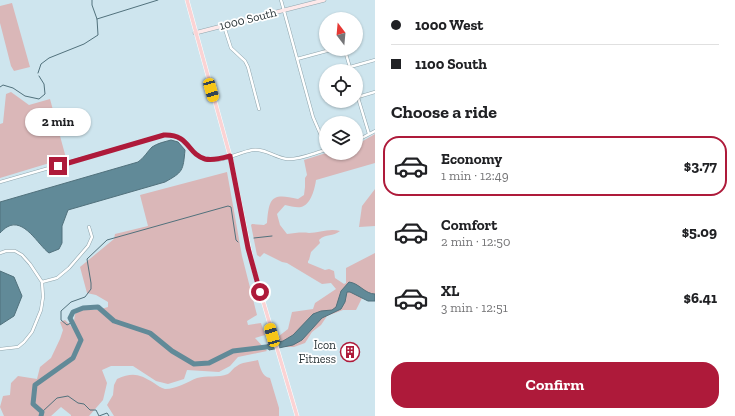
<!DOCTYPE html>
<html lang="en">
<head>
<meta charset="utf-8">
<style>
  :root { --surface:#fff; --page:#f2f2f2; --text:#202124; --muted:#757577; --line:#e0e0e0; --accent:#ae1a3a }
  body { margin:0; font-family:"Zilla Slab",serif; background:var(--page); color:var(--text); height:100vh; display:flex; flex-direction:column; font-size:15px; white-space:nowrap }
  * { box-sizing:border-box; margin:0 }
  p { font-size:13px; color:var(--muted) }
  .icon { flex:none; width:22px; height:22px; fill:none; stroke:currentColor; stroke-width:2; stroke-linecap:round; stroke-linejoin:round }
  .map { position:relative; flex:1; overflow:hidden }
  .side { display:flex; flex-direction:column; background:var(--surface); width:360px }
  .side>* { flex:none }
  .banner { display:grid; align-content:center; height:88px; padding:0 16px; background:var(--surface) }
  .needle { width:26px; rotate:344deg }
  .controls { position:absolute; left:319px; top:12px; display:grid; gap:8px }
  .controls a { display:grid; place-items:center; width:44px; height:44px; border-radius:50%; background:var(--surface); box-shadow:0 1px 3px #0004; font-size:20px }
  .end { position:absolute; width:18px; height:18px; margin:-9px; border:5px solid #ae1a3a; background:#fff; box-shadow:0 0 0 2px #fff }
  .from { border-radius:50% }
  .bubble { position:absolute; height:28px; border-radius:14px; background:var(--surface); box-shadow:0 1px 3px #0004; font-size:13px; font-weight:800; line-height:28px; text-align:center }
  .car { position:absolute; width:12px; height:24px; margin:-12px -6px; border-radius:5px; box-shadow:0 0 3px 1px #0007; background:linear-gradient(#f5c518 24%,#345 0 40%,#f5c518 0 76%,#345 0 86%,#f5c518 0) }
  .banner b { display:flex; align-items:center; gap:14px; height:38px; font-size:15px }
  .banner b+b { border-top:1px solid var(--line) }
  .banner i { width:10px; height:10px; background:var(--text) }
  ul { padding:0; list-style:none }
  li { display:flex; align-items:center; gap:12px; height:60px; margin:0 8px 6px; padding:0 8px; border:2px solid transparent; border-radius:16px }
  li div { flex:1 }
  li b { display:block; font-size:15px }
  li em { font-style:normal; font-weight:800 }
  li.selected { border-color:var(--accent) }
  li>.icon { width:36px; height:36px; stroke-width:1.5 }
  h2 { padding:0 16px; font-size:18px; line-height:48px }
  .cta { display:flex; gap:8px; margin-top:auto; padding:8px 16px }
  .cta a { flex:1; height:46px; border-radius:16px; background:var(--accent); color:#fff; font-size:16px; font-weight:800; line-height:46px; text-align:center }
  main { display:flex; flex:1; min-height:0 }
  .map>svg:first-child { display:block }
  .green { fill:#dab7b8 }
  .water { fill:#618a98; stroke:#51717c }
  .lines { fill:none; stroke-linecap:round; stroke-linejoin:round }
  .stream { stroke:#51717c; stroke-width:1 }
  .river { stroke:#618a98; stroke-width:5 }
  .street-casing { stroke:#90a6ae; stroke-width:3.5 }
  .secondary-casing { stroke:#90a6ae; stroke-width:4.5 }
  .primary-casing { stroke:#fff; stroke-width:4.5 }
  .street { stroke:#fff; stroke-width:2.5 }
  .secondary { stroke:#fde9ea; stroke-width:3.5 }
  .primary { stroke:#fbd3d4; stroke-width:3.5 }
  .route { stroke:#ae1a3a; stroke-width:5 }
  .labels { text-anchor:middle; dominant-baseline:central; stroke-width:3.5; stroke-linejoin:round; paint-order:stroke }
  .street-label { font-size:12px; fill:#2c3639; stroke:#fff }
  .poi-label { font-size:12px; fill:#2c3639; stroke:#fff; text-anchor:end }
</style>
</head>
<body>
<main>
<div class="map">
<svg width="375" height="416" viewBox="0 0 375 416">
  <rect width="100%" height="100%" fill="#cee5ee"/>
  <!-- green -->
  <path class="green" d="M12,3L30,67L14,71L11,66L0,23V6Z
    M11,92L29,105L50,99L66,158L0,178V124L3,123L6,94Z
    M375,134V163L316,180C315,188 311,205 301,207C297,208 290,206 285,205L277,214L280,225L287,234C295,233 302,232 309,233C319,233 329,228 340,231C333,237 326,233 319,240L320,243L311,252L309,260L308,261V263L325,270L329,269L334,271L335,278L344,284L346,283V268L375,253V300L362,298L356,310H343L327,316L321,325L312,332L305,343L294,347H283L279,336L288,329L292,312L313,309L315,303L336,289L331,283L322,284L287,263L282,262L264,253L260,257L257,255L251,225L252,224L264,225L267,223C269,197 272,193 298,199L304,195L305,187V178L307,175L304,160L326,153H356V145Z
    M227,172L242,256L257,315L247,321L248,325L261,323L265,335L255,338L267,351L238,357L230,366L219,372L187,370L184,379L168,384L156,381L133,366H111L102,370L107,383L103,400L89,416H71V415L61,407L51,416H4L0,407L3,396L10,395L11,383L18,376L37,379L40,367L51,358L60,339L63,330L60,322L65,320L73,328L75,314L80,310H98L108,307V302L96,295L87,293L80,267L114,239L115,234L148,226L140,195Z
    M375,189V226L359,227L362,206Z
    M258,360C260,367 262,377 270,378L279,408V416H114L107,405L113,395L114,385L117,379C133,372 139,374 154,383C158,386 161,388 165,389C177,389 187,382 197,378C207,375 218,378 228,374C231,372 233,368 237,366C242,362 251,362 258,360Z"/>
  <!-- water -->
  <path class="water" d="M171,140L178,142L185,150C183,171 183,172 165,182L68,210L62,226V243L59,249L49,253C38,245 24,217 7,227C5,228 2,231 0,233V202L138,162C144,158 147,152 152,147C158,143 164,142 171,140Z
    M0,271L14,277L22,296L14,316L0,325Z
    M349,282C359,283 365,294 375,294V301H368L350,292H347L345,302L341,309L322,318L302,340L293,345L269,350L267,345L283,341L293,335L313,314L321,311L332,310L336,307L341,291Z"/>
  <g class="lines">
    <!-- stream -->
    <path class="stream" d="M97,19L158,0
      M38,73L41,64L49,58L84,44L98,35L97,19L92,5V0
      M0,87L3,85L13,88L25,96L39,99L45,94L44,84L39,76
      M254,238L272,236
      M73,322L67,325L61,320V311L71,302L85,297L91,289V283L87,259L107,240L228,206L231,207L236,240L238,242
      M42,412L57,398L68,396L78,403L84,404L90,410H96L99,416L107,413L109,416"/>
    <!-- river -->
    <path class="river" d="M41,416L42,412L33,404L35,385L73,358L81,340L70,318L73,312L83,308L98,307L114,321L150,333L172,351L194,364L209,363L233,351L274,346"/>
    <!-- street casing -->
    <g class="street-casing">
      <path id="street" d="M281,0L313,117L326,147
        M224,26L231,48L245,61L248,67L259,109
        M342,49L346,54L351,71
        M297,59L334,49
        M350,67L375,60
        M356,91L369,134
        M358,97L375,92
        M356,141L375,131
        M0,182L164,135C188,134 186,152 204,159C219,164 237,153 252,150C265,148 275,158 287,159C300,160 314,153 326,150
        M0,253L6,251H15L22,255L30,264L42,282L43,297L41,310L32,332L24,342L18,347L0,349
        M42,282L57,278L69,268L88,246L92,237L89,227"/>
    </g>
    <!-- secondary casing -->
    <g class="secondary-casing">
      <path id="secondary" d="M195,33L324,0"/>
    </g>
    <!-- primary casing -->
    <g class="primary-casing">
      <path id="primary" d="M187,0L230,156L253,267L297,416"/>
    </g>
    <!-- street -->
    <use href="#street" class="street"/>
    <!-- secondary -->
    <use href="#secondary" class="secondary"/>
    <!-- primary -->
    <use href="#primary" class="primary"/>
  </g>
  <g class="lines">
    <!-- route -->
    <path class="route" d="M58,166L164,135C190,134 187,154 205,159C213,161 223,158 230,156L248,248L260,292"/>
  </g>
  <!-- icons -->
  <defs>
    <g id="building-ring" transform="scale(1)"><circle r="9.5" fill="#fff" stroke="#ae1a3a" stroke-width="1.5"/><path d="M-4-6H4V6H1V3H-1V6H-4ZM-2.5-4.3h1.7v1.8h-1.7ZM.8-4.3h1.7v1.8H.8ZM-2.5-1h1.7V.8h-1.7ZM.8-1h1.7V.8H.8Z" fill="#ae1a3a"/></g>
  </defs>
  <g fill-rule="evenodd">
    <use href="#building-ring" x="350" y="352"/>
  </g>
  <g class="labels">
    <!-- street labels -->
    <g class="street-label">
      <text transform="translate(248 19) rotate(-14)">1000 South</text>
    </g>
    <!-- poi labels -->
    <g class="poi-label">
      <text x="336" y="345">Icon<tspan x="336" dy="14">Fitness</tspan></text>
    </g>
  </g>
</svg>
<div class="controls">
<a><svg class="needle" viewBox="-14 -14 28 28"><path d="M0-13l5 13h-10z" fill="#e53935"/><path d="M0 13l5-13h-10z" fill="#757577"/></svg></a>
<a><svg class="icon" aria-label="locate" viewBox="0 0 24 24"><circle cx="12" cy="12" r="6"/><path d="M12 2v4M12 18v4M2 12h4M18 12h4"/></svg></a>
<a><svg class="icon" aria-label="layers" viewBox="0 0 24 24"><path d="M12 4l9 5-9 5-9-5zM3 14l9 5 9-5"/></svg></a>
</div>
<i class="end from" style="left:260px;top:292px"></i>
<i class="end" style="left:58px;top:166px"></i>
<div class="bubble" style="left:25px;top:108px;width:66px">2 min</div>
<i class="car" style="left:211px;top:90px;rotate:164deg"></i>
<i class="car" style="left:272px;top:335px;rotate:344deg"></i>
</div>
<section class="side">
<div class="banner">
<b><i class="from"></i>1000 West</b>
<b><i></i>1100 South</b>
</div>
<h2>Choose a ride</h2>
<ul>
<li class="selected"><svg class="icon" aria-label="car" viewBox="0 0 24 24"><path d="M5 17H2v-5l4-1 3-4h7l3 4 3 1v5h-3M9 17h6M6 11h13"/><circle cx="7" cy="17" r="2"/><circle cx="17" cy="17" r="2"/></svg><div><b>Economy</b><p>1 min · 12:49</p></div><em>$3.77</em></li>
<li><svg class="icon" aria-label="car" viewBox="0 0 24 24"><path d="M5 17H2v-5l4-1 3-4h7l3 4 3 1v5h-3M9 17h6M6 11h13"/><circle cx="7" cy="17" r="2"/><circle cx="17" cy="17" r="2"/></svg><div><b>Comfort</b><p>2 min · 12:50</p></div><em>$5.09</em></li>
<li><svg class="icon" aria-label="car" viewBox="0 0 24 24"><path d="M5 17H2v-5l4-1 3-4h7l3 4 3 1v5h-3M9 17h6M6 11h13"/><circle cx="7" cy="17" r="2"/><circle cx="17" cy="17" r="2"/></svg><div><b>XL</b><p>3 min · 12:51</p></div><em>$6.41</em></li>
</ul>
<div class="cta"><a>Confirm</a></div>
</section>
</main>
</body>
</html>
